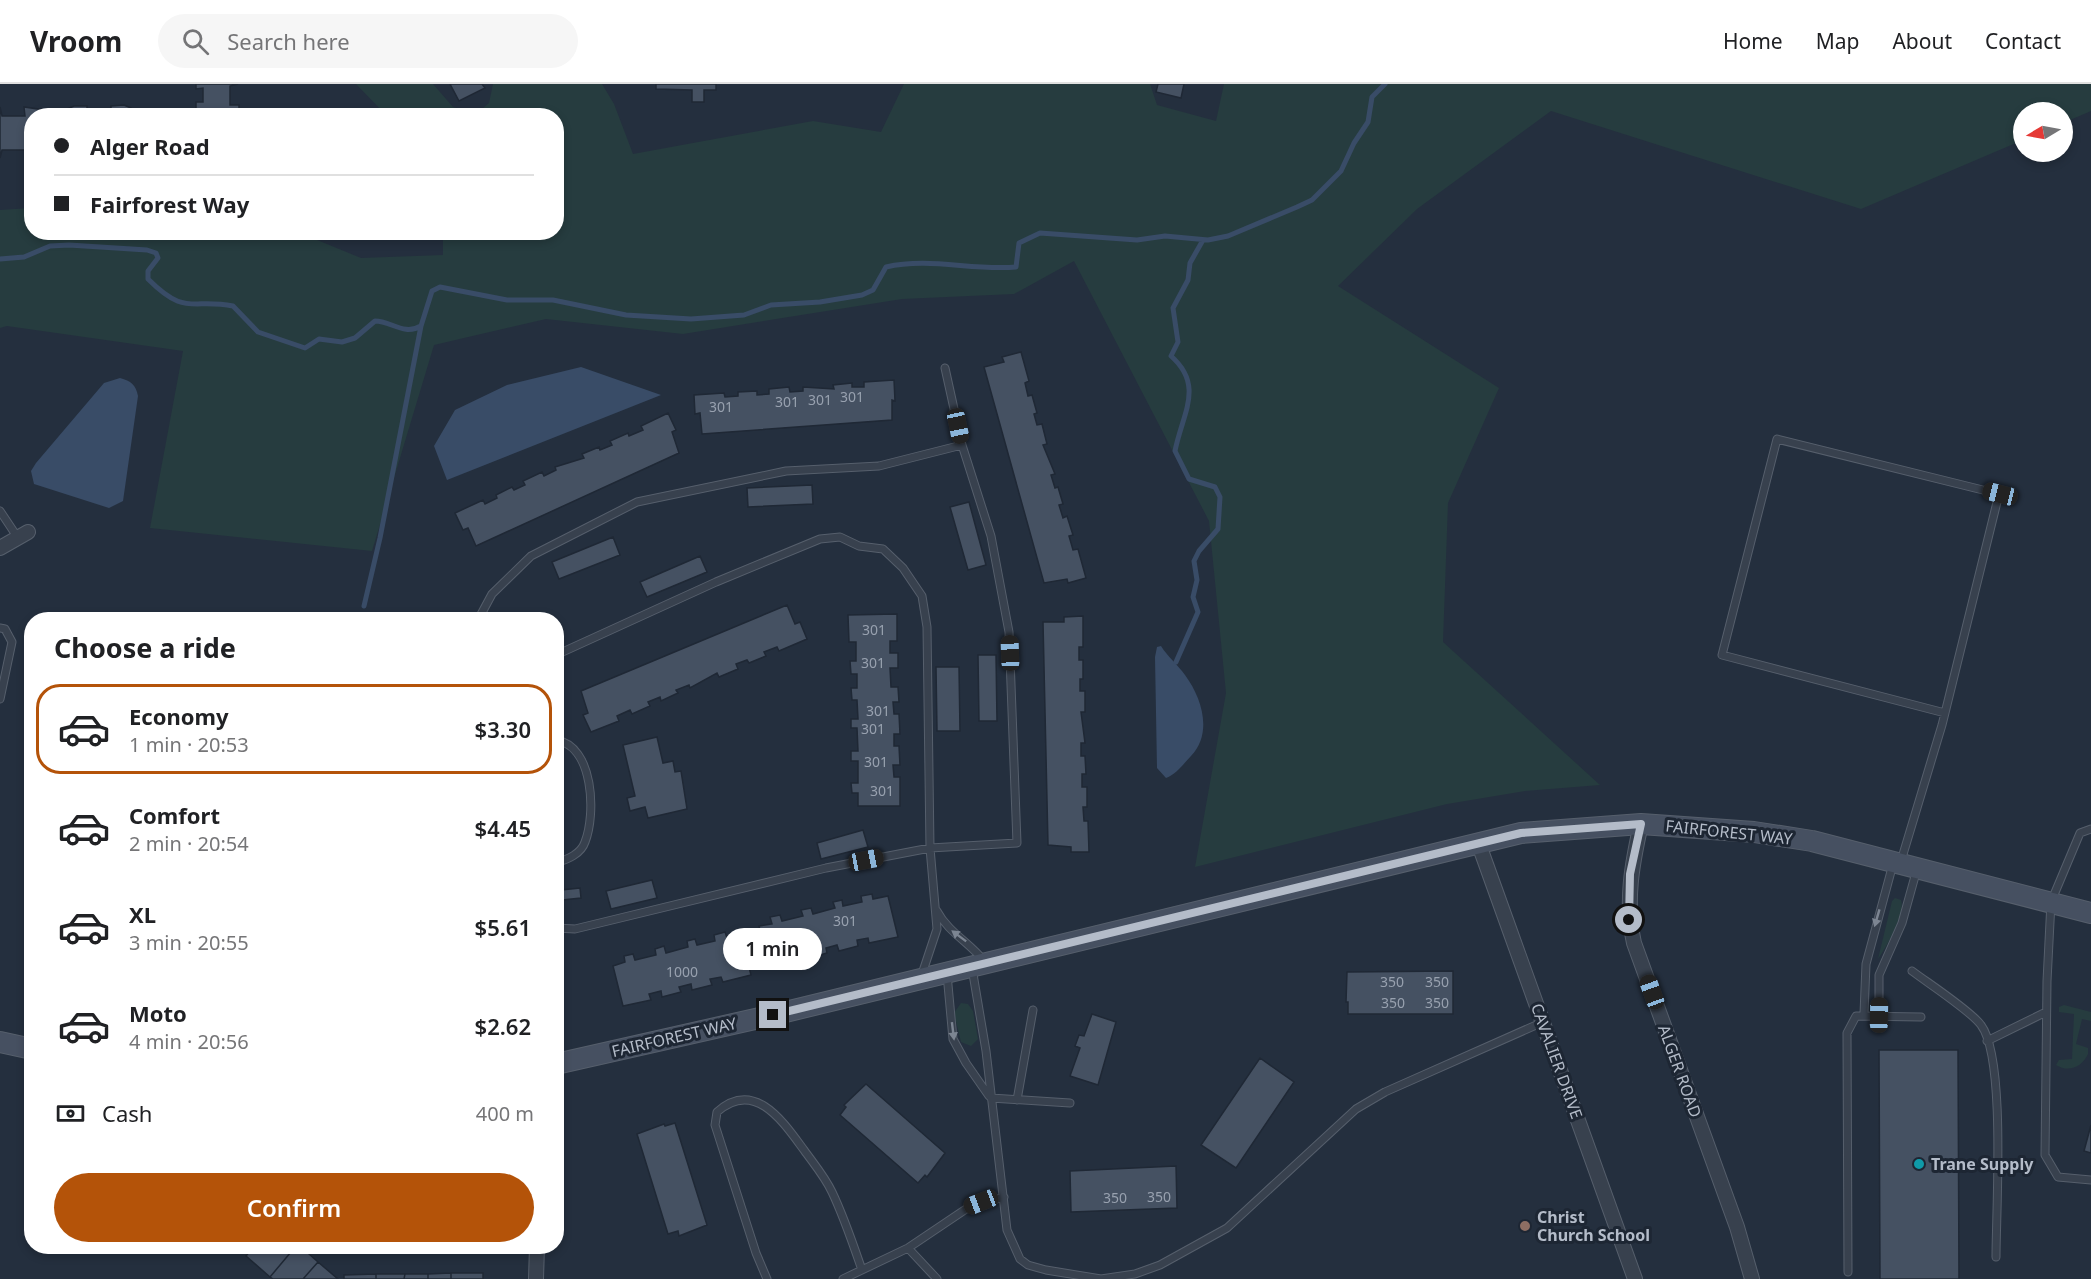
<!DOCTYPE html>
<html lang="en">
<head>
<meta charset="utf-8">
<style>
  :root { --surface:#fff; --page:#f6f6f6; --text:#202124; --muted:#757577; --line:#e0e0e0; --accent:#b45309 }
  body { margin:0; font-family:"Noto Sans",sans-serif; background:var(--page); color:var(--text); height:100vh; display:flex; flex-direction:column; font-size:22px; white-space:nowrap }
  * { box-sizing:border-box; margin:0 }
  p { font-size:20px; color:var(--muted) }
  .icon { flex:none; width:33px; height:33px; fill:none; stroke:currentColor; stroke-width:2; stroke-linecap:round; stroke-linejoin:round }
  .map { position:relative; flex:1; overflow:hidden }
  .drawer { position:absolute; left:24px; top:528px; width:540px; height:642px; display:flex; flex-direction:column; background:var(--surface); border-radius:24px; box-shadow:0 3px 9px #0003 }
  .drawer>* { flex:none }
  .top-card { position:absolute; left:24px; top:24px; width:540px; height:132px; border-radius:24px; box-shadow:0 3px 9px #0003; display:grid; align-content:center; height:132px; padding:0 30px; background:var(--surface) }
  .needle { width:39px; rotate:260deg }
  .buttons { position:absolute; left:2013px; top:18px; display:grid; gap:12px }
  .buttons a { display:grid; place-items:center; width:60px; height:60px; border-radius:50%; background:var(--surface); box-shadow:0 3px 9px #0003; font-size:30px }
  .end { position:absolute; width:27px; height:27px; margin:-14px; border:8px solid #b4bcc9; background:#111; box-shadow:0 0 0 3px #111 }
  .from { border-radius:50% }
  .bubble { position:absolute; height:42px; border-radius:21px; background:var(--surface); box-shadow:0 3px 9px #0003; font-size:20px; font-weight:600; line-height:42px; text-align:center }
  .car { position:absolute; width:18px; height:36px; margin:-18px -9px; border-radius:8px; box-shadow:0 0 4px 2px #0007; background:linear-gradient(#222 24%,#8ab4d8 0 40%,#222 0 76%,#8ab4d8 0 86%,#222 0) }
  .top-card b { display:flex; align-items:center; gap:21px; height:57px; font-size:22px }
  .top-card b+b { border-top:2px solid var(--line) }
  .top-card i { width:15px; height:15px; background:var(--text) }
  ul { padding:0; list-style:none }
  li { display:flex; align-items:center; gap:18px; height:90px; margin:0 12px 9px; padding:0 18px; border:3px solid transparent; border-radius:24px }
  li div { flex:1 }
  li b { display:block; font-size:22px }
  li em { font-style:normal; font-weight:600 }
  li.on { border-color:var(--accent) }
  li>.icon { width:54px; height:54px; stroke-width:1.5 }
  h2 { padding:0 30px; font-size:27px; line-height:72px }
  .pay { display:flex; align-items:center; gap:15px; height:66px; padding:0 30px; font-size:22px }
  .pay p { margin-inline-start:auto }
  .cta { display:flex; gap:12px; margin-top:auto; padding:12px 30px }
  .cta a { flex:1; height:69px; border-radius:36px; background:var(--accent); color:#fff; font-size:24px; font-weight:600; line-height:69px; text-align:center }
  header { display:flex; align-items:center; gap:36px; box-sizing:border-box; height:84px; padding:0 30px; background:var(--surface); border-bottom:2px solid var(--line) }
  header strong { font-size:28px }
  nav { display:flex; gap:33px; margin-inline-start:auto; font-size:21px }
  .search { width:420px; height:54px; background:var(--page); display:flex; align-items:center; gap:15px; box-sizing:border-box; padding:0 21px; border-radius:33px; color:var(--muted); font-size:22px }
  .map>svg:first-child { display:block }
  .green { fill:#263c3f }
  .water { fill:#394c67 }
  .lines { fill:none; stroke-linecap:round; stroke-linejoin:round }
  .stream { stroke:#394c67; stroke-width:5 }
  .building { fill:#455162; stroke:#1f2835; stroke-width:1.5 }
  .lane-casing { stroke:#565f6c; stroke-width:9 }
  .street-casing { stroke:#565f6c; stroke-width:16 }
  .secondary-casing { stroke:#565f6c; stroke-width:22 }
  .lane { stroke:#38414e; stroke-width:7 }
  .street { stroke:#38414e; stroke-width:14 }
  .secondary { stroke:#465061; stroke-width:20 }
  .oneway { fill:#7c8592 }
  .route { stroke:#b4bcc9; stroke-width:8 }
  .culture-dot { fill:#0f9aa8; stroke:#1d2633; stroke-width:2 }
  .education-dot { fill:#8d6e63; stroke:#1d2633; stroke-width:2 }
  .labels { text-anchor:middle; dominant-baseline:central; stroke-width:6; stroke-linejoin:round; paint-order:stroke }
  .number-label { font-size:14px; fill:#98a1af }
  .street-label { font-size:16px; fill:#b4bcc9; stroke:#1d2633 }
  .poi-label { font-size:16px; font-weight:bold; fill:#b4bcc9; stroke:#1d2633; text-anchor:start }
</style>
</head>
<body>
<header>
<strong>Vroom</strong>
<div class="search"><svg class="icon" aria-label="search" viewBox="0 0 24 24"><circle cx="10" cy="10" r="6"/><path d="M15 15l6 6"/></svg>Search here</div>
<nav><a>Home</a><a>Map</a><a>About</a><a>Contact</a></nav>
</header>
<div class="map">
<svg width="2091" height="1195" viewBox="0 0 2091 1195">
  <rect width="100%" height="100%" fill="#242f3e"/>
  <!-- green -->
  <path class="green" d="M356,0H433L453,23L476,30L489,19L493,0H602L614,20L633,70L813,37L881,48L904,0H1150L1157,21L1216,37L1224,0H2091V27L2063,39L2062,28H2024L2023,56L1861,125L1551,27L1417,125L1338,202L1499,304L1448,419L1443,558L1600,701L1525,707L1447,720L1195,783L1226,609L1209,437L1074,177L1014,210L902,215L683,250L546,235L434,261L372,467L150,444L183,267L7,242L0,244V126L31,124L32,148L300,149L361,174L443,171V149L556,148V32L386,31Z
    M1895,814L1901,816C1906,829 1886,864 1878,875L1892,817Z
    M961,919L968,920L973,927L978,955L971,962L961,958L954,929Z
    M2064,921L2091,928V937L2082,935L2076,960L2088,964V970C2082,983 2069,989 2056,981L2059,976L2072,975L2074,930L2059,928V923Z"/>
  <!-- water -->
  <path class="water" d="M581,283L661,311L447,396L434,362L455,326L507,301Z
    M120,294C131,297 136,301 138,312L123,417L109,424L34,400L31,387L36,379L104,299Z
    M1161,562C1167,572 1178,581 1185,591C1202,614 1213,649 1191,672C1183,680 1177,690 1166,694L1157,684L1155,573L1157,563Z"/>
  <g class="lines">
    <!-- stream -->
    <path class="stream" d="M0,175L24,173L50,162L69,161L147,166L156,169L158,174L148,187V195C186,233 191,214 233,222L258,248L305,264L319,255L342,258L355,254L375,237C391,237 404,252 421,242L432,207L440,203L507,216H553L626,231L691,235L744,231L771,221L820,218L862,211L873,206L886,183C930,173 972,187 1016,183L1019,159L1040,149L1137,156L1165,152L1208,156L1228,152L1297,123L1312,116L1341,87L1354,59L1368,38L1372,13L1385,0
      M364,522L380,454L421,242
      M1176,578L1198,528L1193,513L1197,496L1194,477L1199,467L1218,445L1220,413L1215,403L1189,395L1175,367C1182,330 1205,302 1171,272L1178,258L1173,224L1188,196L1190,179L1203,156"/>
  </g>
  <!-- building -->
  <path class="building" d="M196,0H238L230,2V21H239V31L196,32V18H203V4L196,5Z
    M450,0H482L485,4L459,17Z
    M656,0H716V6H704V18H692V6L656,5Z
    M1158,0H1184L1181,14L1156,8Z
    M124,21L131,24V32H67V25L74,22H87V31L111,30V22Z
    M0,23L2,32H25L24,23L45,26V32H32V74H26V66H2L0,74Z
    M1021,268L1029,297L1025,299L1028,312L1032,311L1037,329L1034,330L1037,341L1042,340L1047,360L1043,361L1055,390L1051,391L1055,404L1058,403L1063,420L1059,421L1063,434L1067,432L1073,451L1069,452L1073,466L1078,465L1086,494L1068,499L1067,495L1044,499L984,283L1004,278L1002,273Z
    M894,296L895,317L892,316V336L702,350L700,329L695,330L694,311L724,309L725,313L738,312V308L757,307V311L769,310V305L789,303L790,308L803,307V303L834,305L833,301L852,299V303H864V298Z
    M668,329L676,346L672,348L679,369L476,462L468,444L463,446L455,429L483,416L485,420L497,414L496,411L512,403L514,406L525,401L523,397L542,388L544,392L556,386L555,383L584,374L582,370L599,363L600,366L612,361L610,357L628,349L629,352L643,346L641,342Z
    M812,401L813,420L748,423L747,404Z
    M969,418L986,481L968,486L950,423Z
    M613,453L620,471L559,495L552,478Z
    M700,472L707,488L647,513L640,498Z
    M787,521L795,540L800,538L807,555L779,567L777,563L764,568L766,572L749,579L747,576L736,580L738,585L719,593L717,589L690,604L689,601L676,606L678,609L661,617L660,613L648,618L650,622L632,630L630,626L617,632L619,637L591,648L583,631L588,629L581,607Z
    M897,530V557H890V569H898V584H890L891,603H898L899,618H893L894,630H899L900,650H894V662H899L900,681H893L894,693H900V722H858V709H852L851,699H858V677H851V667H858L857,644H851V635H858L857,616H852L851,604H857V590H851L850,577H856V558H849L848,531Z
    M1083,532V563H1079V576H1083V595H1080V607H1085V628H1081L1085,659H1081V672H1085L1086,690H1082V703H1087V723H1083L1084,737H1088L1089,768H1071V763L1048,761L1043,538H1064V533Z
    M978,571H996L997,637H979Z
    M936,583H959L960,647H937Z
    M657,653L663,679L673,677L675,688L681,687L687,725L648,734L645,723L630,727L627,714L635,712L623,661Z
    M863,746L868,763L821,775L817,759Z
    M652,796L657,814L611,825L606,807Z
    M580,804L581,814L562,816L561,806Z
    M872,810L873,815L888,812L898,853L869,859L868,854L857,856L858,862L839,867L837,861L826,864L827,869L809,874L807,868L796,871L797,877L769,883L759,842L772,840L770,833L780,831L782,837L803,832L801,826L811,824L813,830L835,824L833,818L842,816L843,822L862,818L861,812Z
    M725,848L727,854L741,851L751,891L723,898L721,893L710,895L712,901L692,906L691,900L679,903L681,908L662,913L661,907L649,910L651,916L623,922L613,882L625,878L624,872L633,870L635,876L656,871L655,865L664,862L666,869L688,863L687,857L695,855L697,861L715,857L714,851Z
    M1453,887V930H1348V918H1346L1347,888Z
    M1092,930L1116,938L1098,1001L1070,992L1080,964L1075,962L1079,951L1084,952Z
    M1879,966H1958L1959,1195H1880Z
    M1260,974L1294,998L1236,1084L1201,1061Z
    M866,1000L945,1069L927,1093L925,1091L918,1099L840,1031L846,1023L844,1021Z
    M675,1039L707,1141L679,1152L678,1147L668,1150L637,1050L664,1040L665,1042Z
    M2091,1041V1069L2084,1067Z
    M1176,1082L1177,1124L1071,1128L1070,1087Z
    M254,1162H296L270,1193L246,1172Z
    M296,1162H300L318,1178L303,1195H273L270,1193Z
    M318,1178L338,1195H303Z
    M451,1189H483V1195H451Z
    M451,1189V1195H428V1190Z
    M376,1190V1195H344V1191Z
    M376,1190H405L404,1195H376Z
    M405,1190H428V1195H404Z"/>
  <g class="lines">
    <!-- lane casing -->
    <g class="lane-casing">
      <path id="lane" d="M945,284L962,361
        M0,427L18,454
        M478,536L492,510L531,472L637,418L786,387L879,382L962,361L991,452L1009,548L1017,759L930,764L826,784L575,845L556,844
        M0,544L5,545L12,558L0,615
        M556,571L716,498L820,455L840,453L859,462L883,465L903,484L922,512L927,543L930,764L937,845L921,893
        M556,656C594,662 596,730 585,758C581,770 568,775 556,779
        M2091,745L2080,749L2051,818L2047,897L2045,1071L2058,1093L2091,1096
        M1901,777L1942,641L1945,629L1999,410L1777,355L1722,571L1945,629
        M937,827C948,848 970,859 984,877
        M972,884L986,967L1007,1146L1020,1175L1028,1181L1046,1186L1101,1195L1135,1190L1160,1181L1227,1144L1356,1025L1385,1008L1543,938
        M1912,887C1928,899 1971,927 1981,941C2006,974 1996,1126 1996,1173
        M947,890L953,955L966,979L989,1012
        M1864,930L1866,880L1893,780
        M1879,931V891L1902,839L1917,785
        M1987,957L2046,928
        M991,1014L1070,1019
        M1017,1016L1033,926
        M908,1164L937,1195
        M1848,1188L1847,949L1856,932L1921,933
        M767,1195L756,1169L715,1041L717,1028C755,994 784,1039 804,1066C814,1080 825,1093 832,1108C844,1133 853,1160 862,1186
        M843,1195L908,1164L969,1123L1004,1113"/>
    </g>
    <!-- street casing -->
    <g class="street-casing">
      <path id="street" d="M0,464L28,448
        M1641,740C1632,780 1625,818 1634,859L1737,1143L1752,1195
        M1478,758L1635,1195
        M536,1195L537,1162"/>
    </g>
    <!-- secondary casing -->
    <g class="secondary-casing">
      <path id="secondary" d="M0,958L32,965
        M556,980L773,931L1521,749L1641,740L1754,748L1812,757L2091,829"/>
    </g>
    <!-- lane -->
    <use href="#lane" class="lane"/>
    <!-- street -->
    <use href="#street" class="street"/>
    <!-- secondary -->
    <use href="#secondary" class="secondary"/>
  </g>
  <!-- one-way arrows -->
  <defs><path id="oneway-solid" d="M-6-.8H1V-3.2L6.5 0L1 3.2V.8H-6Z" transform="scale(1.5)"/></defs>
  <g class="oneway">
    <use href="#oneway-solid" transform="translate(1877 834) rotate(106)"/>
    <use href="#oneway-solid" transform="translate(959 852) rotate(-143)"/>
    <use href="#oneway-solid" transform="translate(953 947) rotate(83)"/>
  </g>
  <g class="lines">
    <!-- route -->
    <path class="route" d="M773,931L1521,749L1641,740L1630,790L1629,836"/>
  </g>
  <!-- markers -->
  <circle class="culture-dot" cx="1919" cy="1080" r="6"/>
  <circle class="education-dot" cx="1525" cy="1142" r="6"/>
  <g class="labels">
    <!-- number labels -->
    <g class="number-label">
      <text x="852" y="312">301</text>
      <text x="820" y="315">301</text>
      <text x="787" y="317">301</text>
      <text x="721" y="322">301</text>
      <text x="874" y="545">301</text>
      <text x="873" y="578">301</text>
      <text x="878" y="626">301</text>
      <text x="873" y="644">301</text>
      <text x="876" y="677">301</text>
      <text x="882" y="706">301</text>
      <text x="845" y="836">301</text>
      <text x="682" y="887">1000</text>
      <text x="1392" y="897">350</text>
      <text x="1437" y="897">350</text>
      <text x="1393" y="918">350</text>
      <text x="1437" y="918">350</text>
      <text x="1159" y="1112">350</text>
      <text x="1115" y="1113">350</text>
    </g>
    <!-- street labels -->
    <g class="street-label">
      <text transform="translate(1729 748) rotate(6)">FAIRFOREST WAY</text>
      <text transform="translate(674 953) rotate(-13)">FAIRFOREST WAY</text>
      <text transform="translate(1557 977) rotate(70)">CAVALIER DRIVE</text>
      <text transform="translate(1680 987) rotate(70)">ALGER ROAD</text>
    </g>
    <!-- poi labels -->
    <g class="poi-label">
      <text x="1931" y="1080">Trane Supply</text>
      <text x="1537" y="1133">Christ<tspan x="1537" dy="18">Church School</tspan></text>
    </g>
  </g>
</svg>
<div class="buttons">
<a><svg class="needle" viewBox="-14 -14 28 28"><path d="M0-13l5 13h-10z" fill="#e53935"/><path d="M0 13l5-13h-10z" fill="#757577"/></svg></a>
</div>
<i class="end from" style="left:1629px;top:836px"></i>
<i class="end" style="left:773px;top:931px"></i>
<div class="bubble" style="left:723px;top:844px;width:99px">1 min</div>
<i class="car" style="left:958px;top:342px;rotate:168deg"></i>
<i class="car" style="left:2000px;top:410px;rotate:284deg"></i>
<i class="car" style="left:1010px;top:569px;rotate:358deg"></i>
<i class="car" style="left:866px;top:776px;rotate:79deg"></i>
<i class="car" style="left:1652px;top:908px;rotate:340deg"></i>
<i class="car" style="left:1879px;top:931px;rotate:1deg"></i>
<i class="car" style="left:981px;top:1118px;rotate:249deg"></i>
<div class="top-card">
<b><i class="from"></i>Alger Road</b>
<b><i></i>Fairforest Way</b>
</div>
<section class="drawer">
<h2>Choose a ride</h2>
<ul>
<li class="on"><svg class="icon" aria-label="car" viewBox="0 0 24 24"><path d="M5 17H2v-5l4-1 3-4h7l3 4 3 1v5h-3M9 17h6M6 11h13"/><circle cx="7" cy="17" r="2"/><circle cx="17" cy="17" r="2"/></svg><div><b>Economy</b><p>1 min · 20:53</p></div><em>$3.30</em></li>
<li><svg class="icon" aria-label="car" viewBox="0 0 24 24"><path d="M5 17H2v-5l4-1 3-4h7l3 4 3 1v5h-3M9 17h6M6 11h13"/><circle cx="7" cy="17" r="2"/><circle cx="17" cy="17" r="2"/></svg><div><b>Comfort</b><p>2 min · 20:54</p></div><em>$4.45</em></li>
<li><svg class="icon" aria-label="car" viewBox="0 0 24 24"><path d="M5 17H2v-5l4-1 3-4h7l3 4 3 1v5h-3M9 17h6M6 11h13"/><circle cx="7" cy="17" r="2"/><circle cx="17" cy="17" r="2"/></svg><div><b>XL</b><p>3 min · 20:55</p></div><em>$5.61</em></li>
<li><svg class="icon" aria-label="car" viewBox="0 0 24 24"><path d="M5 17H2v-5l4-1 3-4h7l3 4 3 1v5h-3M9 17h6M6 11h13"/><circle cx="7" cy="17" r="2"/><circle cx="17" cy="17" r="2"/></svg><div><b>Moto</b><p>4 min · 20:56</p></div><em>$2.62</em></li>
</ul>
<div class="pay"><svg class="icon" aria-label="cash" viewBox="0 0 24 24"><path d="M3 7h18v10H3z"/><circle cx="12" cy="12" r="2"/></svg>Cash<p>400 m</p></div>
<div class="cta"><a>Confirm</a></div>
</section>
</div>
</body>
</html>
